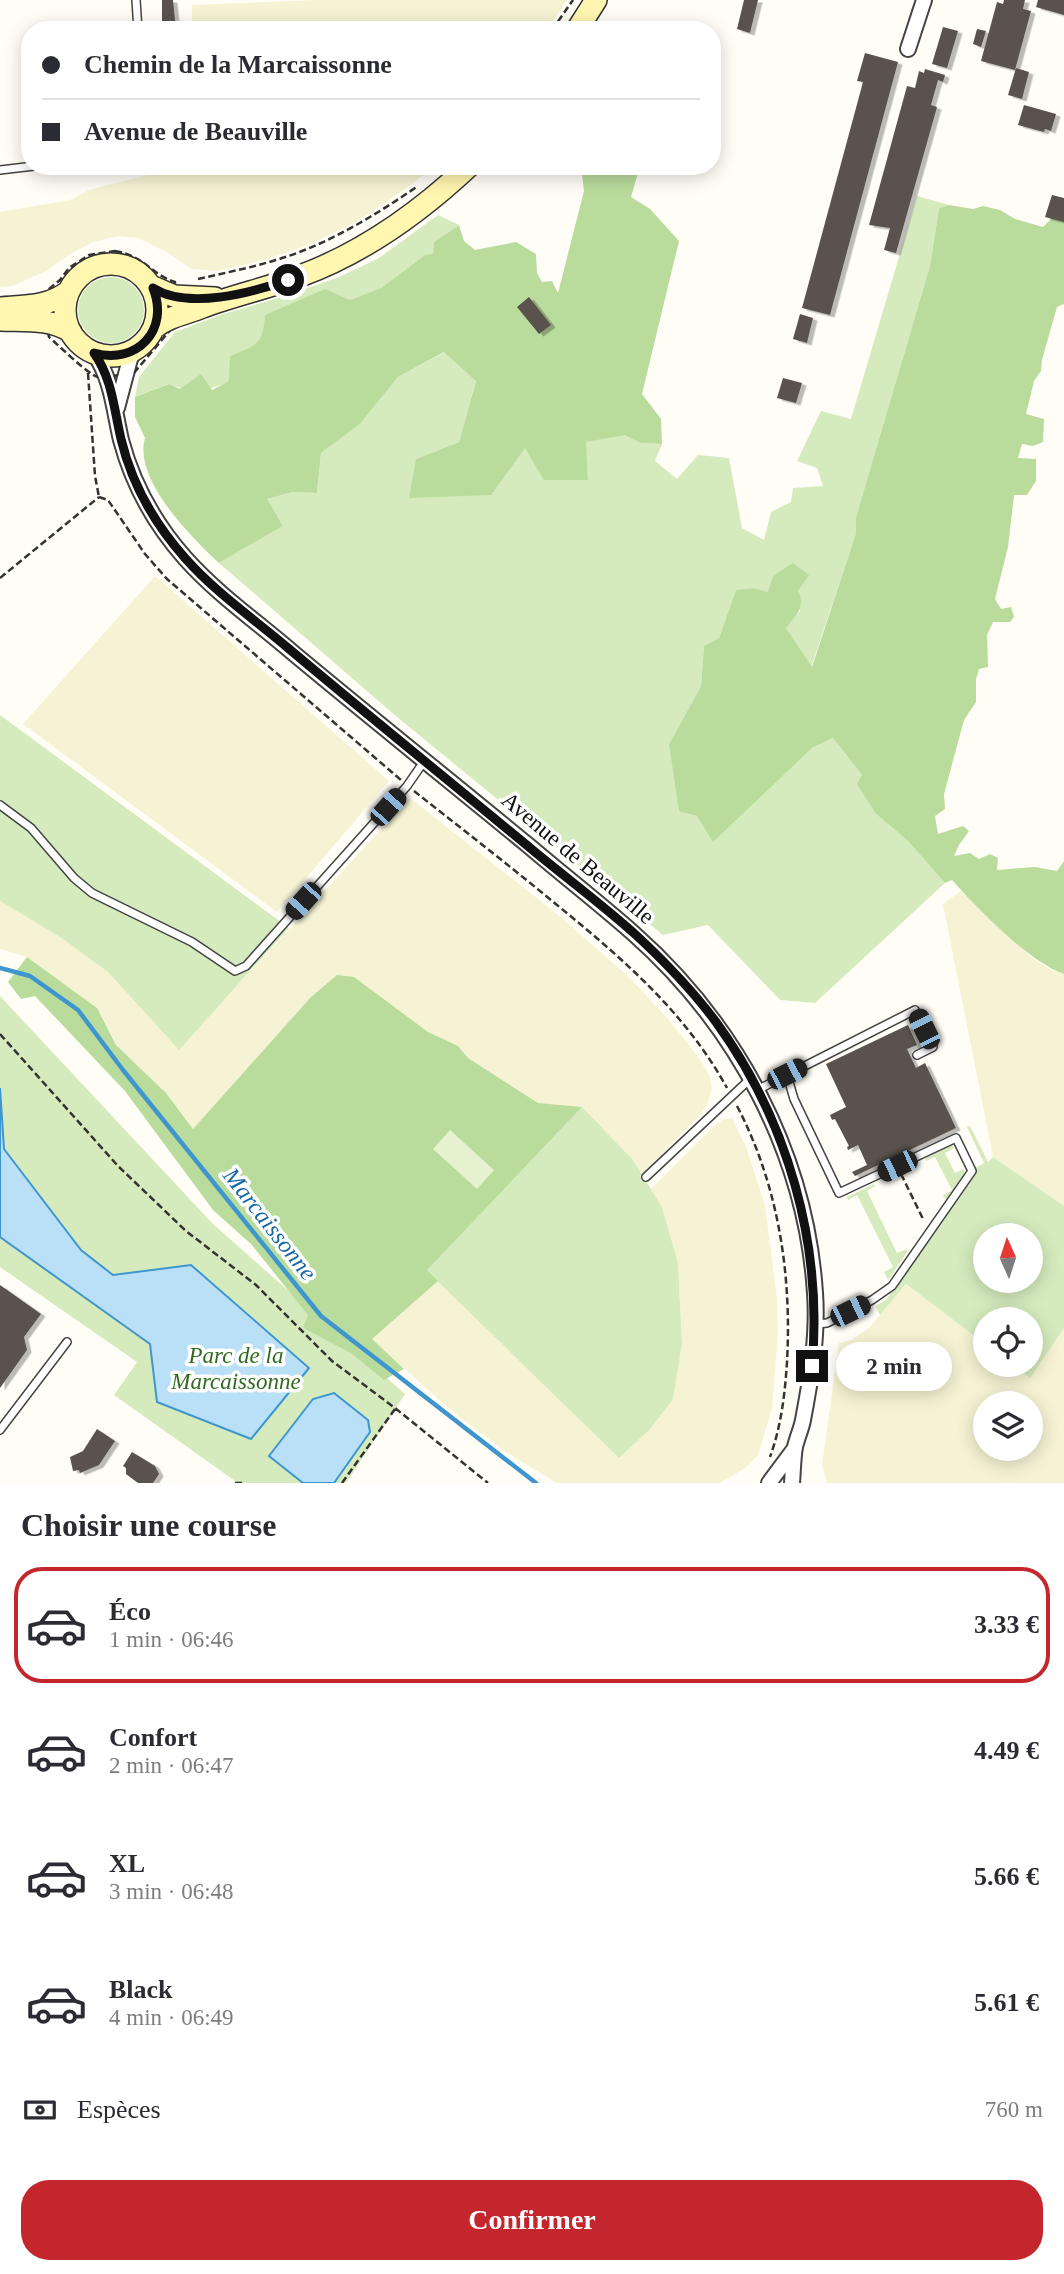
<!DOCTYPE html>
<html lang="fr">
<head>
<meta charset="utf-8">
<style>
  :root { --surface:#fff; --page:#f7f7f7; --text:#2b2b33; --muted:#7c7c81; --line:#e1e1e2; --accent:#c4262e }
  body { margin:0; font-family:"Times New Roman",serif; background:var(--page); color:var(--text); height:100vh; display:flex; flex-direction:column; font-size:26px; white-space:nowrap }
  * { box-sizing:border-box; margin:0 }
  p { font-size:23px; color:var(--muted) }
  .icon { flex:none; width:38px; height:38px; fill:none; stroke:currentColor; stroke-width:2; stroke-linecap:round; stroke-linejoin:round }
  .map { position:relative; height:1483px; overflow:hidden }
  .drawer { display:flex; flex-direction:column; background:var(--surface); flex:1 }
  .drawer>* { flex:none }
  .banner { position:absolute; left:21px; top:21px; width:700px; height:154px; border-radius:28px; box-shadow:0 4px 18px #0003; display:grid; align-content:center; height:154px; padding:0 21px; background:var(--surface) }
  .needle { width:46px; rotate:357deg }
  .controls { position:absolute; left:973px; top:1223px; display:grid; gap:14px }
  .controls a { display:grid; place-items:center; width:70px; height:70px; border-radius:50%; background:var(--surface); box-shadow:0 4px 18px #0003; font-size:35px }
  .end { position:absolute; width:32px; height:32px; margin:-16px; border:9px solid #111; background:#fff; box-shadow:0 0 0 4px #fff }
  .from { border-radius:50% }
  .bubble { position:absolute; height:49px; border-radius:24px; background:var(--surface); box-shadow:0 4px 18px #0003; font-size:23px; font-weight:700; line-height:49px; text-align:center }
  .car { position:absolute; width:21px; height:42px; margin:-21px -10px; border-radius:9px; box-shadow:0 0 5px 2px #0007; background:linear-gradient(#222 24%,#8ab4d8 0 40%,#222 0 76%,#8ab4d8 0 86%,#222 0) }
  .banner b { display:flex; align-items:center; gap:24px; height:66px; font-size:26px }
  .banner b+b { border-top:2px solid var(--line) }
  .banner i { width:18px; height:18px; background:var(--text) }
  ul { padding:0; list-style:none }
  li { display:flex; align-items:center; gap:21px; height:116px; margin:0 14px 10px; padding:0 7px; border:4px solid transparent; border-radius:28px }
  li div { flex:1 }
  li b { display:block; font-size:26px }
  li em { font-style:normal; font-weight:700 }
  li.on { border-color:var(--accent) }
  li>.icon { width:63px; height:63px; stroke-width:1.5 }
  h2 { padding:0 21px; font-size:32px; line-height:84px }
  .pay { display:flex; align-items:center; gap:18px; height:77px; padding:0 21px; font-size:26px }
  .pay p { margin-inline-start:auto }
  .primary-button { display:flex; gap:14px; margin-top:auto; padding:14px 21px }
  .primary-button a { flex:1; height:80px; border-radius:28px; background:var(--accent); color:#fff; font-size:28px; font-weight:700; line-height:80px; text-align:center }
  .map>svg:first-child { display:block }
  .farmland { fill:#f6f3d4; fill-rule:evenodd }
  .green { fill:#d5ebbd; fill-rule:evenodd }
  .forest { fill:#b9dc9c }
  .pitch { fill:#e6f2cf }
  .water { fill:#b9e0f7; stroke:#3f96cf; stroke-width:2 }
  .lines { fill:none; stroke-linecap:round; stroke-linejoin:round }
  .stream { stroke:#3f96cf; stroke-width:4.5 }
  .building { fill:#5a524d; filter:url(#shadow) }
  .lane-casing { stroke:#444; stroke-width:10 }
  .street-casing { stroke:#444; stroke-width:18 }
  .secondary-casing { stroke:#333; stroke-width:24 }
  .path { stroke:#333; stroke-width:2.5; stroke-dasharray:7 3.5; stroke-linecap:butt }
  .lane { stroke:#fff; stroke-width:7 }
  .street { stroke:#fff; stroke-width:14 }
  .secondary { stroke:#fff6b0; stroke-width:21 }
  .route { stroke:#111; stroke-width:9 }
  .labels { text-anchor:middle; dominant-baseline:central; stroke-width:7; stroke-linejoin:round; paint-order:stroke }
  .street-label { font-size:23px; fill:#111; stroke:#fff }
  .park-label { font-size:23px; font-style:italic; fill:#2f6b1f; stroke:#fff }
  .water-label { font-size:24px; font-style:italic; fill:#1768a6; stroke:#fff }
</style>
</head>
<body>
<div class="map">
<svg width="1064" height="1483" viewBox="0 0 1064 1483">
  <defs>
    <filter id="shadow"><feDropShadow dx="4.5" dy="2.5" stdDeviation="0" flood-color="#0004"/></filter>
  </defs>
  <rect width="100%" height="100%" fill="#fffdf5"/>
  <!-- farmland -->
  <path class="farmland" d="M315,0H567L547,30H192V5Z
    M184,166H434L412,184L355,223L303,247L261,261L217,271L192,269L168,253L138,238L118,236L93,242L67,256L46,271L13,286L0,287V212L70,200L89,190Z
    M155,576L389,781L277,912L23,724Z
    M410,798L557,914L628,976L668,1019L700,1059L710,1077L712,1089L708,1102L701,1114L642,1174L633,1160L582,1108L538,1103L468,1058L457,1046L428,1032L310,998L193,1129L166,1093L116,1045L97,1008L27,957L0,949V901L63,939L108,972L179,1049Z
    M961,891L1030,956L1051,970L1064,974V1206L993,1157L943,904Z
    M732,1118L746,1147L765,1205L777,1299L778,1334L772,1409L758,1455L745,1468L720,1483H557L506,1452L454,1413L371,1339L438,1281L619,1458L673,1399L682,1344L678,1263L662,1207L651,1189L713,1127L722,1120Z
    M906,1284L985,1344V1365H1013L1029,1377L1064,1328V1483H827L822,1465L839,1343L851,1340L869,1328ZM985,1404H1031V1449H985Z"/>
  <!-- green -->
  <path class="green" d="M917,196L949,205L939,208L930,266L856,517V533L811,668L786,628L800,611L798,591L802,585L768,593L753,588L736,590L719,638L704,646L701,686L669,744L812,748L833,738L862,775L876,814L908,841L945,883L815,1003L780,1000L708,925L663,935L397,717L219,563L283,526L266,499L293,492L317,493L321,453L360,424L398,377L445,352L476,380L459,442L416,459L525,448L588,479L585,442L625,434L640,443L662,444L655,461L677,479L698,455L729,458L742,528L764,540L771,512L791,502L793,488L823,486L817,468L797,461L821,411L851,419Z
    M438,215L459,225L434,242L433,255H425L381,288L264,334L255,346L230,357V381C210,391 190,393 168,384L135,397L139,377L175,332L223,314L285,296L339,277L379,258Z
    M78 310a33 33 0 1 1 66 0a33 33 0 1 1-66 0Z
    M0,715L289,928L179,1050L108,972L63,939L0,901Z
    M0,996L213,1224L405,1394L346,1483H238L114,1395L137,1362L0,1267Z
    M582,1107L633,1160L662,1207L678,1263L682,1344L673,1399L650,1429L619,1458L426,1270Z
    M970,1126L988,1162L993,1157L1064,1206V1328L1030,1378L1013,1365H1031V1320H985V1344L906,1284L880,1315L875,1306L886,1300L976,1170L975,1168L984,1163L967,1127ZM985,1236H1031V1281H985Z
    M952,1145L954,1148L945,1153L955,1173L964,1169L965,1173L946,1200L943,1195L952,1190L935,1157L926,1161L925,1158Z
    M874,1184L875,1186L867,1191L897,1253L907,1249L908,1251L888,1280L884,1272L893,1267L857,1195L848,1200L847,1197Z"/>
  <!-- forest -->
  <path class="forest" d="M581,166H640L631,197L650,209L679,241L642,394L661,419L662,444L640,443L625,435L586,442L588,480H544L525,448L491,495L409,498L416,459L459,442L476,381L444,352L398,377L360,424L321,453L317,493L293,492L267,499L283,526L219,563C191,537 133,479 145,438L135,417V397L169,384L180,389L201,374L212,390L229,381L230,356C256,345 263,346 265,315L325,289L350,300L381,288L425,255L433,254L434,242L459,225L464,241L475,250L516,242L536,254L537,273L542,282L552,281L558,293L584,191Z
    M949,205L973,209L983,206L1000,210L1015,219L1043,227L1054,216L1064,220V304L1057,307L1042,360L1041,371L1034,381L1026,414L1044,419L1043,442L1033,446L1022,444L1018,458L1036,459V481L1027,495H1014L1008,547L995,599L1001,609L1011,607L1014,617L1010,622H993L987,635L988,667L979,669L976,679V702L964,720L944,794L945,809L935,816L938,834L963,826L969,831L959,845L954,856L970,853L979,859L990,854L998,858L997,870L1035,867L1057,871L1064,861V974C1029,962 977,908 952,880L945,883L908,841L876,814L857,784L862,775L833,738L812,748L713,842L697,816L679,811L669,744L701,686L704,646L719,638L736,590L753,588L768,592L773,576L793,563L809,575L798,591C806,607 796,616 786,628L812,667L856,533V517L930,266L939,208Z
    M27,957L97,1008L116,1045L166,1093L193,1129L310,998L337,975L354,977L428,1032L458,1046L468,1058L538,1103L582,1107L427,1270L438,1281L372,1339L404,1369L384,1380L351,1353L303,1328L308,1315L251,1244L213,1210L125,1091L35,996L21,999L8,982Z"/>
  <!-- pitch -->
  <path class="pitch" d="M450,1130L494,1170L477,1189L433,1149Z"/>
  <!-- water -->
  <path class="water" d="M0,1088L4,1149L81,1250L113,1275L191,1265L309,1368L251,1439L157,1402L150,1344L0,1237Z
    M334,1393L368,1420L370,1432L334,1483H303L269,1456L313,1399Z"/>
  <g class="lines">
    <!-- stream -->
    <path class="stream" d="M0,968L30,976L78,1010L123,1070L321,1316L536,1483"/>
  </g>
  <!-- building -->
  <path class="building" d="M162,0H173L176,30H155V23H162Z
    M744,0H758L750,33L737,29Z
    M1004,0H1025L1023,9L1031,11L1015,70L981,61L997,2L1003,4Z
    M1038,0H1064V15L1036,7Z
    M943,27L958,31L947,68L932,64Z
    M977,29L986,31L981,47L973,44Z
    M865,53L898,62L830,315L802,308L863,82L857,81Z
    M1016,68L1029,72L1022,99L1008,95Z
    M925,69L945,75L943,82L938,80L931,105L937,107L896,253L884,250L890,228L869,225L907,86L915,88L919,71L924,73Z
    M1024,105L1056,114L1051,131L1045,129L1044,132L1018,125Z
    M1052,195L1064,198V222L1045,217Z
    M529,297L551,325L539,334L517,307Z
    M800,314L813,318L807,343L793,339Z
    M783,378L802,383L796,403L777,398Z
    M908,1025L917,1045L907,1049L916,1068L925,1063L956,1128L855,1176L852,1172L867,1165L858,1145L848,1150L847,1147L849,1146L835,1119L832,1120L830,1115L846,1107L826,1064Z
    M0,1285L41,1314L24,1337L27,1350L0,1388Z
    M97,1429L115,1441L99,1465L80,1473L79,1470L73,1471L70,1457L83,1451Z
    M132,1452L155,1466L159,1474L153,1483H138L126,1474V1468L123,1466Z"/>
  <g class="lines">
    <!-- lane casing -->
    <g class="lane-casing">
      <path id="lane" d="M136,0L138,30
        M0,170L34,166
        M0,805L31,828L74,878L92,893L192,942L235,971L246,966L407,786L425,760
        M787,1075L915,1010L933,1047L917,1055
        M757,1090L787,1075L794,1099L839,1193L956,1138L972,1171L892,1286L872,1300L827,1323L816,1324
        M646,1177L750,1079
        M0,1430L67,1342"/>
    </g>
    <!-- street casing -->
    <g class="street-casing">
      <path id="street" d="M908,49L924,0
        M94,353C112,379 114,410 121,440C133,485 154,523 185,558C216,593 256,621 292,652C370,717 450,781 529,846C563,875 599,903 633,933C737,1025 806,1154 815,1293C818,1335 811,1378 803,1420C801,1430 797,1438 795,1447C793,1459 793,1471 792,1483
        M117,408L130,359L135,350
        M769,1483L795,1448"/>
    </g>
    <!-- secondary casing -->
    <g class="secondary-casing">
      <path id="secondary" d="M577,30L596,0
        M65 310a46 46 0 1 1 92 0a46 46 0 1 1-92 0Z
        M153,287L174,296L215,298
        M0,308C25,306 49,307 69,291
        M0,320C24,321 51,318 71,332
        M154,328C169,316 186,314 203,307C235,295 268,288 300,276C363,253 420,212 469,166"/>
    </g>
    <!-- path -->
    <path class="path" d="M552,30L573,0
      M115,251C145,256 150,274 175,282L177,322L133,374C122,373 110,378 98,377C90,376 58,345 49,337C46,323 46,306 44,293L60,280L69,268L89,255Z
      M198,279C224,273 250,268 276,260C327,245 374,216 418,186
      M88,373L95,476L99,497
      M99,497L108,500L145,554L167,579L401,780
      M0,578L99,497
      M414,791C462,829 510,866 557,905C622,958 686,1013 727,1088
      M0,1034L118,1166L186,1231L256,1285L332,1361L395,1408L488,1483
      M737,1106C778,1184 792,1274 787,1362C785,1394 781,1427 770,1457
      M901,1174L924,1221
      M235,1483H244
      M342,1483L395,1409"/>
    <!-- lane -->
    <use href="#lane" class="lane"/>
    <!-- street -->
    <use href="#street" class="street"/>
    <!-- secondary -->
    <use href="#secondary" class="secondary"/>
  </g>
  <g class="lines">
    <!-- route -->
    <path class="route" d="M288,280C251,293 188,310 153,288C170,330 137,365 94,353C112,378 114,409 121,439C132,485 154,523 185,558C215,592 254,619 288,648C370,717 453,784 535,852C569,880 604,906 636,935C664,961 693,991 716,1022C788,1121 823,1244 812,1366"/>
  </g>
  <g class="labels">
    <!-- street labels -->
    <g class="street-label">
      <text transform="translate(578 858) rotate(40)">Avenue de Beauville</text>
    </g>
    <!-- park labels -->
    <g class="park-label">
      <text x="236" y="1355">Parc de la<tspan x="236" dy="26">Marcaissonne</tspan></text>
    </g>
    <!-- water labels -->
    <g class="water-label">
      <text transform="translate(270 1224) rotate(52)">Marcaissonne</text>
    </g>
  </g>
</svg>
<div class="controls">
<a><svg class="needle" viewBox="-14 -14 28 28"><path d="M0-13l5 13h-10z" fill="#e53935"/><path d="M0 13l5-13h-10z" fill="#7c7c81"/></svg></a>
<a><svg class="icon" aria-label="locate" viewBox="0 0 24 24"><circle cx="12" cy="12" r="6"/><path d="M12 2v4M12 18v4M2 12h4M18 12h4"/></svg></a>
<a><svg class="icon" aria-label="layers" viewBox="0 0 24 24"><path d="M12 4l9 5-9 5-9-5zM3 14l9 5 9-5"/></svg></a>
</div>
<i class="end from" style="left:288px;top:280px"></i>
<i class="end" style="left:812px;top:1366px"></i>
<div class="bubble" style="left:836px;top:1342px;width:116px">2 min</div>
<i class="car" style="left:388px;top:807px;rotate:42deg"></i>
<i class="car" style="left:303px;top:901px;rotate:222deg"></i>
<i class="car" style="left:924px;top:1029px;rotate:334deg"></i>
<i class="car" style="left:787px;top:1074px;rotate:63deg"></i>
<i class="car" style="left:897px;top:1166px;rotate:244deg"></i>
<i class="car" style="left:850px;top:1311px;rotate:64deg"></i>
<div class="banner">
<b><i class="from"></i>Chemin de la Marcaissonne</b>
<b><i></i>Avenue de Beauville</b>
</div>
</div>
<section class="drawer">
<h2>Choisir une course</h2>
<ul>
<li class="on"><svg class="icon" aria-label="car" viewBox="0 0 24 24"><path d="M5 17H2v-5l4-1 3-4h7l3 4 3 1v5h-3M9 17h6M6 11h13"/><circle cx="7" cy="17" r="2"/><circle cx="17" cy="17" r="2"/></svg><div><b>Éco</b><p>1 min · 06:46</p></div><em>3.33 €</em></li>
<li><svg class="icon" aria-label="car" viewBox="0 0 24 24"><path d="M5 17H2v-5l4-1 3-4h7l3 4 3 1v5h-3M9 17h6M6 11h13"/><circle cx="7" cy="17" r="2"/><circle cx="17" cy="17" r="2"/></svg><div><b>Confort</b><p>2 min · 06:47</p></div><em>4.49 €</em></li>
<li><svg class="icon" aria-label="car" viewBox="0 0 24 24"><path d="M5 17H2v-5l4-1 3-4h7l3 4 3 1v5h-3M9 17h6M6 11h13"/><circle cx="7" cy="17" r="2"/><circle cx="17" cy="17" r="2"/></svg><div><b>XL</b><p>3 min · 06:48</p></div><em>5.66 €</em></li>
<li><svg class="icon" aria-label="car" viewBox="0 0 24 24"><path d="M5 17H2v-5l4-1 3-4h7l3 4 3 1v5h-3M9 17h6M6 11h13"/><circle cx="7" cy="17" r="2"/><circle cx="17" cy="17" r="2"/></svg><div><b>Black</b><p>4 min · 06:49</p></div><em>5.61 €</em></li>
</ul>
<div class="pay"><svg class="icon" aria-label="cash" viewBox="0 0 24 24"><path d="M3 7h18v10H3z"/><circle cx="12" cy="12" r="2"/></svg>Espèces<p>760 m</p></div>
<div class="primary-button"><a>Confirmer</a></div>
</section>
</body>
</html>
